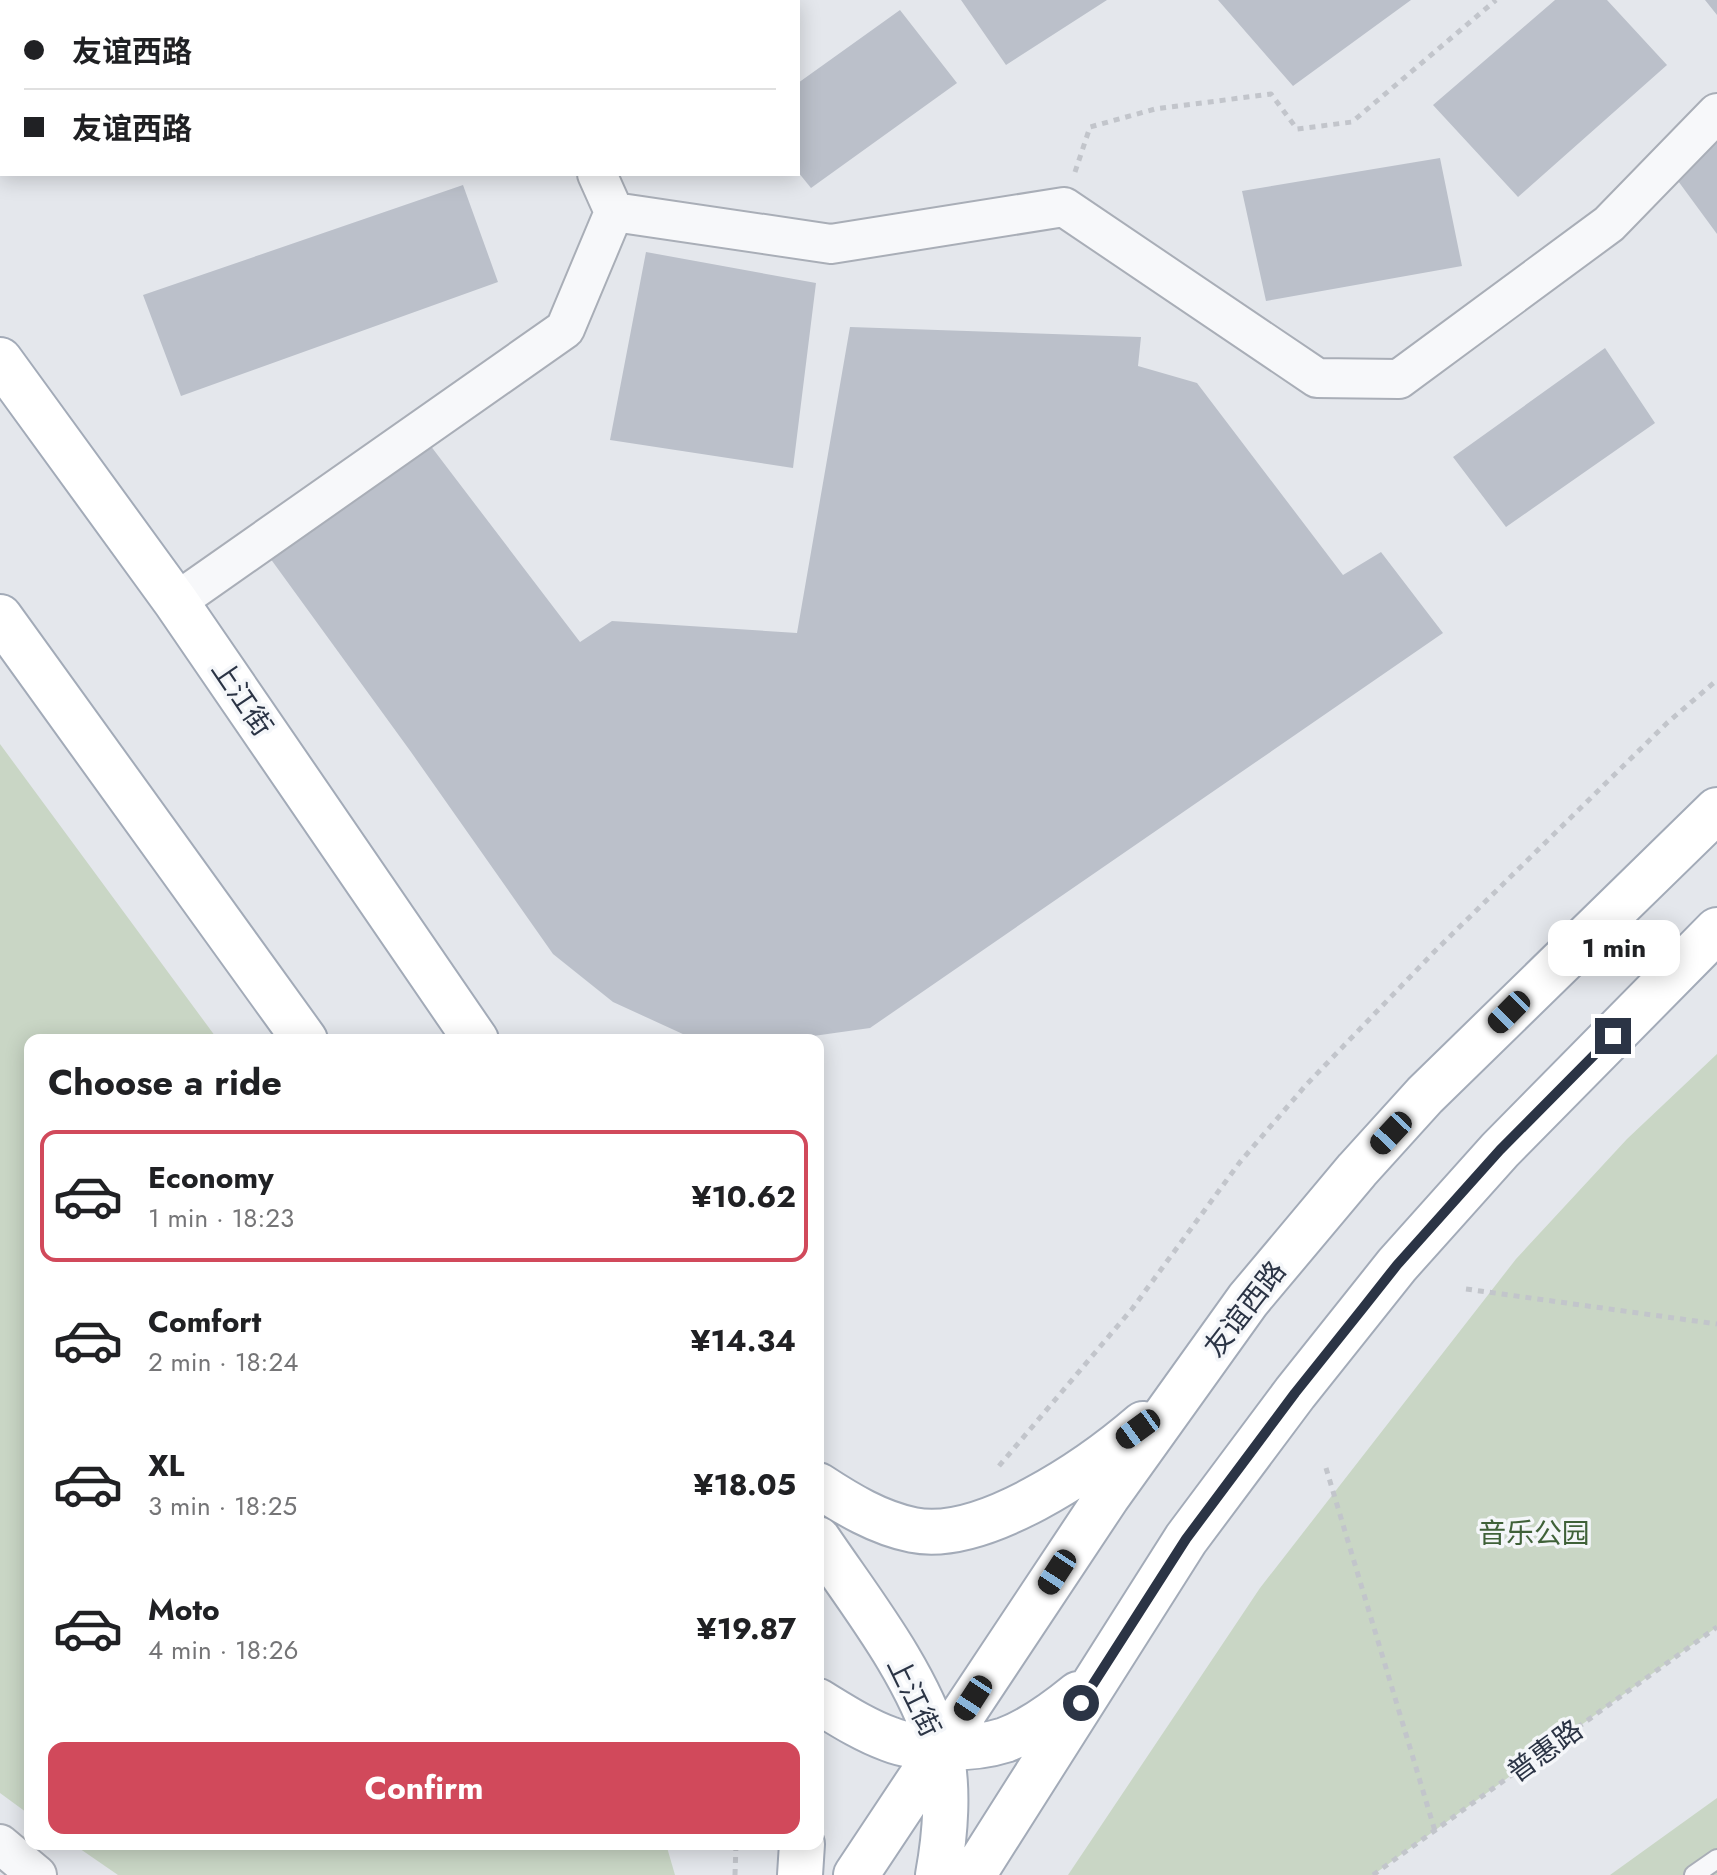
<!DOCTYPE html>
<html lang="en">
<head>
<meta charset="utf-8">
<style>
  :root { --surface:#fff; --page:#f2f2f2; --text:#202124; --muted:#757577; --line:#e0e0e0; --accent:#d1495b }
  body { margin:0; font-family:Jost,"Noto Sans SC",sans-serif; background:var(--page); color:var(--text); height:100vh; display:flex; flex-direction:column; font-size:30px; white-space:nowrap }
  * { box-sizing:border-box; margin:0 }
  p { font-size:26px; color:var(--muted) }
  .icon { flex:none; width:44px; height:44px; fill:none; stroke:currentColor; stroke-width:2; stroke-linecap:round; stroke-linejoin:round }
  .map { position:relative; flex:1; overflow:hidden }
  .drawer { position:absolute; left:24px; top:1034px; width:800px; height:816px; display:flex; flex-direction:column; background:var(--surface); border-radius:16px; box-shadow:0 4px 20px #0003 }
  .drawer>* { flex:none }
  .top-card { position:absolute; left:0px; top:0px; width:800px; height:176px; box-shadow:0 4px 20px #0003; display:grid; align-content:center; height:176px; padding:0 24px; background:var(--surface) }
  .end { position:absolute; width:36px; height:36px; margin:-18px; border:10px solid #2b3445; background:#fff; box-shadow:0 0 0 4px #fff }
  .from { border-radius:50% }
  .bubble { position:absolute; height:56px; border-radius:16px; background:var(--surface); box-shadow:0 4px 20px #0003; font-size:26px; font-weight:700; line-height:56px; text-align:center }
  .car { position:absolute; width:24px; height:48px; margin:-24px -12px; border-radius:10px; box-shadow:0 0 6px 2px #0007; background:linear-gradient(#222 24%,#8ab4d8 0 40%,#222 0 76%,#8ab4d8 0 86%,#222 0) }
  .top-card b { display:flex; align-items:center; gap:28px; height:76px; font-size:30px }
  .top-card b+b { border-top:2px solid var(--line) }
  .top-card i { width:20px; height:20px; background:var(--text) }
  ul { padding:0; list-style:none }
  li { display:flex; align-items:center; gap:24px; height:132px; margin:0 16px 12px; padding:0 8px; border:4px solid transparent; border-radius:16px }
  li div { flex:1 }
  li b { display:block; font-size:30px }
  li em { font-style:normal; font-weight:700 }
  li.current { border-color:var(--accent) }
  li>.icon { width:72px; height:72px; stroke-width:1.5 }
  h2 { padding:0 24px; font-size:36px; line-height:96px }
  .primary-button { display:flex; gap:16px; margin-top:auto; padding:16px 24px }
  .primary-button a { flex:1; height:92px; border-radius:16px; background:var(--accent); color:#fff; font-size:32px; font-weight:700; line-height:92px; text-align:center }
  .map>svg:first-child { display:block }
  .green { fill:#c9d6c5 }
  .building { fill:#bbc0ca }
  .lines { fill:none; stroke-linecap:round; stroke-linejoin:round }
  .service-casing { stroke:#a9aeb7; stroke-width:22 }
  .minor-casing { stroke:#a9aeb7; stroke-width:42 }
  .primary-casing { stroke:#a3abb8; stroke-width:48 }
  .path { stroke:#c2c5cb; stroke-width:5; stroke-dasharray:6 6; stroke-linecap:butt }
  .service { stroke:#f7f8fa; stroke-width:18 }
  .minor { stroke:#f7f8fa; stroke-width:38 }
  .primary { stroke:#fff; stroke-width:44 }
  .route { stroke:#2b3445; stroke-width:10 }
  .labels { text-anchor:middle; dominant-baseline:central; stroke-width:7; stroke-linejoin:round; paint-order:stroke }
  .street-label { font-size:28px; fill:#2b3445; stroke:#f4f6f9 }
  .park-label { font-size:28px; fill:#3f6138; stroke:#f4f6f9 }
</style>
</head>
<body>
<div class="map">
<svg width="1717" height="1875" viewBox="0 0 1717 1875">
  <rect width="100%" height="100%" fill="#e4e7ec"/>
  <!-- green -->
  <path class="green" d="M0,744L218,1040H30V1815L0,1793Z
    M1717,1054V1627L1373,1875H1068L1260,1588L1516,1259L1627,1139Z
    M1717,1798V1875H1610Z
    M73,1844H666L675,1875H118Z"/>
  <!-- building -->
  <path class="building" d="M961,0H1107L1006,65Z
    M1218,0H1411L1293,86Z
    M1555,0H1607L1667,65L1518,197L1433,105Z
    M1705,0H1717V15Z
    M900,10L957,83L811,188L798,172V83Z
    M1717,137V234L1670,170Z
    M1440,158L1462,266L1266,301L1242,191Z
    M463,185L498,282L181,396L143,295Z
    M646,252L816,283L793,468L610,440Z
    M850,327L1141,337L1138,366L1197,383L1343,575L1381,552L1443,633L870,1028L785,1040L685,1035L613,1002L553,954L411,752L270,558L430,445L580,642L612,621L797,633Z
    M1605,348L1655,423L1506,527L1453,457Z"/>
  <g class="lines">
    <!-- service casing -->
    <g class="service-casing">
      <path id="service" d="M1694,1875L1717,1859"/>
    </g>
    <!-- minor casing -->
    <g class="minor-casing">
      <path id="minor" d="M523,2L525,0
        M614,212L831,244L1064,207L1317,378L1399,379L1609,224L1717,113
        M176,602L565,329L614,212L597,174
        M0,1844L37,1875"/>
    </g>
    <!-- primary casing -->
    <g class="primary-casing">
      <path id="primary" d="M0,360L176,602L476,1040
        M0,617L305,1040
        M818,1485C847,1504 878,1523 913,1530C983,1544 1092,1468 1143,1424
        M818,1539C862,1604 915,1670 939,1746C950,1784 945,1837 938,1875
        M818,1701C841,1715 864,1730 889,1739C919,1751 974,1750 1005,1740C1032,1730 1056,1712 1078,1694
        M800,1875L802,1844
        M856,1875L1107,1497L1248,1300L1357,1170L1425,1095L1717,810
        M973,1875L1186,1539L1295,1393L1397,1265L1500,1150L1717,930"/>
    </g>
    <!-- path -->
    <path class="path" d="M1075,172L1090,127L1155,109L1271,94L1297,129L1352,122L1496,0
      M1466,1289L1717,1324
      M999,1466L1132,1309L1240,1162L1306,1085L1435,951L1667,723L1717,680
      M1326,1468L1435,1831
      M735,1875L736,1844
      M1373,1875L1717,1627"/>
    <!-- service -->
    <use href="#service" class="service"/>
    <!-- minor -->
    <use href="#minor" class="minor"/>
    <!-- primary -->
    <use href="#primary" class="primary"/>
  </g>
  <g class="lines">
    <!-- route -->
    <path class="route" d="M1081,1703L1186,1539L1295,1393L1363,1308L1397,1265L1500,1150L1613,1036"/>
  </g>
  <g class="labels">
    <!-- street labels -->
    <g class="street-label">
      <text transform="translate(242 698) rotate(56)">上江街</text>
      <text transform="translate(1245 1309) rotate(-52)">友谊西路</text>
      <text transform="translate(914 1697) rotate(64)">上江街</text>
      <text transform="translate(1545 1751) rotate(-36)">普惠路</text>
    </g>
    <!-- park labels -->
    <g class="park-label">
      <text x="1534" y="1533">音乐公园</text>
    </g>
  </g>
</svg>
<i class="end from" style="left:1081px;top:1703px"></i>
<i class="end" style="left:1613px;top:1036px"></i>
<div class="bubble" style="left:1548px;top:920px;width:132px">1 min</div>
<i class="car" style="left:1509px;top:1012px;rotate:225deg"></i>
<i class="car" style="left:1391px;top:1133px;rotate:223deg"></i>
<i class="car" style="left:1138px;top:1429px;rotate:234deg"></i>
<i class="car" style="left:1057px;top:1572px;rotate:213deg"></i>
<i class="car" style="left:973px;top:1698px;rotate:213deg"></i>
<div class="top-card">
<b><i class="from"></i>友谊西路</b>
<b><i></i>友谊西路</b>
</div>
<section class="drawer">
<h2>Choose a ride</h2>
<ul>
<li class="current"><svg class="icon" aria-label="car" viewBox="0 0 24 24"><path d="M5 17H2v-5l4-1 3-4h7l3 4 3 1v5h-3M9 17h6M6 11h13"/><circle cx="7" cy="17" r="2"/><circle cx="17" cy="17" r="2"/></svg><div><b>Economy</b><p>1 min · 18:23</p></div><em>¥10.62</em></li>
<li><svg class="icon" aria-label="car" viewBox="0 0 24 24"><path d="M5 17H2v-5l4-1 3-4h7l3 4 3 1v5h-3M9 17h6M6 11h13"/><circle cx="7" cy="17" r="2"/><circle cx="17" cy="17" r="2"/></svg><div><b>Comfort</b><p>2 min · 18:24</p></div><em>¥14.34</em></li>
<li><svg class="icon" aria-label="car" viewBox="0 0 24 24"><path d="M5 17H2v-5l4-1 3-4h7l3 4 3 1v5h-3M9 17h6M6 11h13"/><circle cx="7" cy="17" r="2"/><circle cx="17" cy="17" r="2"/></svg><div><b>XL</b><p>3 min · 18:25</p></div><em>¥18.05</em></li>
<li><svg class="icon" aria-label="car" viewBox="0 0 24 24"><path d="M5 17H2v-5l4-1 3-4h7l3 4 3 1v5h-3M9 17h6M6 11h13"/><circle cx="7" cy="17" r="2"/><circle cx="17" cy="17" r="2"/></svg><div><b>Moto</b><p>4 min · 18:26</p></div><em>¥19.87</em></li>
</ul>
<div class="primary-button"><a>Confirm</a></div>
</section>
</div>
</body>
</html>
